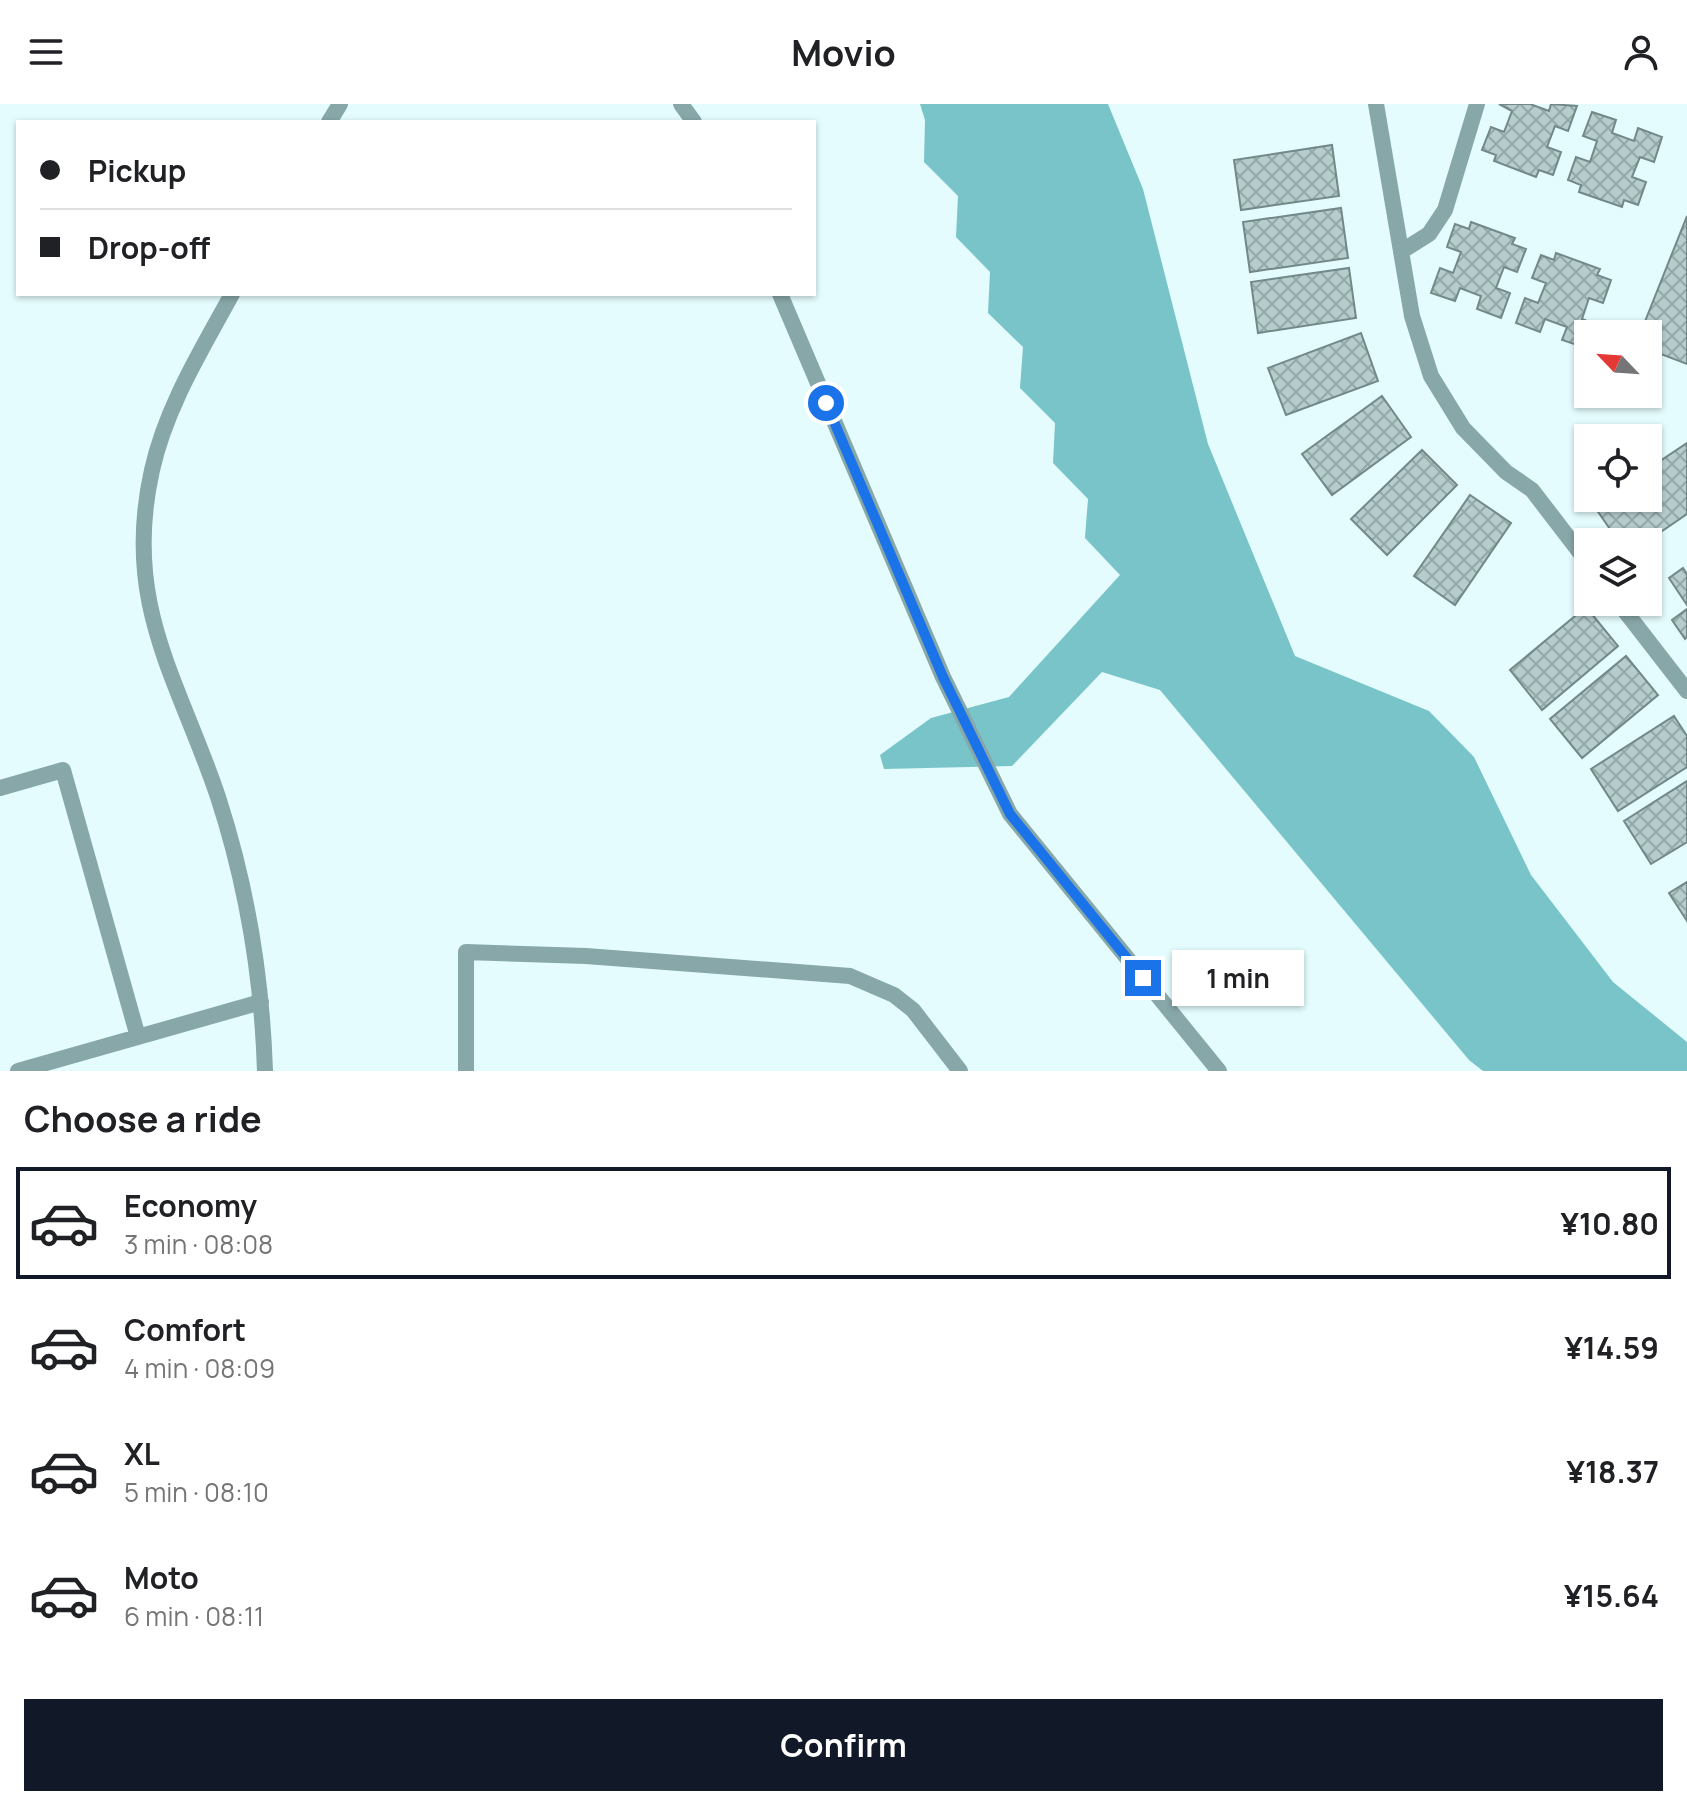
<!DOCTYPE html>
<html lang="en">
<head>
<meta charset="utf-8">
<style>
  :root { --surface:#fff; --page:#f2f2f2; --text:#202124; --muted:#757577; --line:#e0e0e0; --accent:#111827 }
  body { margin:0; font-family:Manrope,sans-serif; background:var(--page); color:var(--text); height:100vh; display:flex; flex-direction:column; font-size:30px; white-space:nowrap }
  * { box-sizing:border-box; margin:0 }
  p { font-size:26px; color:var(--muted) }
  .icon { flex:none; width:44px; height:44px; fill:none; stroke:currentColor; stroke-width:2; stroke-linecap:round; stroke-linejoin:round }
  .map { position:relative; height:967px; overflow:hidden }
  .side { display:flex; flex-direction:column; background:var(--surface); flex:1 }
  .side>* { flex:none }
  .banner { position:absolute; left:16px; top:16px; width:800px; height:176px; border-radius:0px; box-shadow:0 2px 6px #0004; display:grid; align-content:center; height:176px; padding:0 24px; background:var(--surface) }
  .needle { width:52px; rotate:295deg }
  .tools { position:absolute; left:1574px; top:216px; display:grid; gap:16px }
  .tools a { display:grid; place-items:center; width:88px; height:88px; border-radius:0px; background:var(--surface); box-shadow:0 2px 6px #0004; font-size:40px }
  .end { position:absolute; width:36px; height:36px; margin:-18px; border:10px solid #1a73e8; background:#fff; box-shadow:0 0 0 4px #fff }
  .from { border-radius:50% }
  .bubble { position:absolute; height:56px; border-radius:0px; background:var(--surface); box-shadow:0 2px 6px #0004; font-size:26px; font-weight:700; line-height:56px; text-align:center }
  .banner b { display:flex; align-items:center; gap:28px; height:76px; font-size:30px }
  .banner b+b { border-top:2px solid var(--line) }
  .banner i { width:20px; height:20px; background:var(--text) }
  ul { padding:0; list-style:none }
  li { display:flex; align-items:center; gap:24px; height:112px; margin:0 16px 12px; padding:0 8px; border:4px solid transparent; border-radius:0px }
  li div { flex:1 }
  li b { display:block; font-size:30px }
  li em { font-style:normal; font-weight:700 }
  li.on { border-color:var(--accent) }
  li>.icon { width:72px; height:72px; stroke-width:1.5 }
  h2 { padding:0 24px; font-size:36px; line-height:96px }
  .button { display:flex; gap:16px; margin-top:auto; padding:16px 24px }
  .button a { flex:1; height:92px; border-radius:0px; background:var(--accent); color:#fff; font-size:32px; font-weight:700; line-height:92px; text-align:center }
  header { display:flex; justify-content:space-between; align-items:center; height:104px; padding:0 24px; background:var(--surface); font-size:36px; font-weight:700 }
  .map>svg:first-child { display:block }
  .water { fill:#78c4c8 }
  .building { fill:url(#building-cross-hatch); stroke:#738889; stroke-width:2 }
  .lines { fill:none; stroke-linecap:round; stroke-linejoin:round }
  .service { stroke:#88a7a8; stroke-width:16 }
  .route { stroke:#1a73e8; stroke-width:10 }
</style>
</head>
<body>
<header><svg class="icon" aria-label="menu" viewBox="0 0 24 24"><path d="M4 6h16M4 12h16M4 18h16"/></svg>Movio<svg class="icon" aria-label="person" viewBox="0 0 24 24"><circle cx="12" cy="8" r="4"/><path d="M4 21q1-7 8-7t8 7"/></svg></header>
<div class="map">
<svg width="1687" height="967" viewBox="0 0 1687 967">
  <defs>
    <pattern id="building-cross-hatch" width="8" height="8" patternUnits="userSpaceOnUse" patternTransform="scale(2)"><rect width="8" height="8" fill="#b6cdce"/><path d="M0 0l8 8M0 8l8-8" fill="none" stroke="#95a8a8"/></pattern>
  </defs>
  <rect width="100%" height="100%" fill="#e4fcfd"/>
  <!-- water -->
  <path class="water" d="M920,0H1108L1143,85L1208,340L1295,552L1429,607L1474,653L1531,771L1613,878L1687,938V967H1483L1469,956L1160,586L1102,568L1012,662L884,665L880,651L931,614L1009,593L1120,471L1085,434L1088,395L1053,359L1055,319L1020,284L1023,243L988,209L990,168L956,133L958,92L924,58L925,16Z"/>
  <!-- building -->
  <path class="building" d="M1499,0H1530L1549,7L1551,0L1577,2L1568,27L1555,22L1547,43L1561,48L1553,71L1539,66L1536,73L1494,57L1496,51L1482,46L1491,23L1504,28L1512,7Z
    M1592,8L1616,16L1612,29L1634,37L1638,24L1662,33L1654,58L1640,53L1632,73L1646,78L1638,101L1624,96L1622,103L1579,88L1581,81L1568,76L1576,53L1590,58L1597,37L1583,32Z
    M1332,41L1339,92L1241,106L1234,56Z
    M1341,104L1348,154L1250,168L1243,118Z
    M1687,112V260L1648,245V230H1640Z
    M1471,118L1515,134L1512,140L1526,145L1517,168L1504,163L1496,184L1510,189L1501,214L1477,205L1481,192L1460,184L1455,197L1431,189L1440,164L1453,169L1461,148L1447,143L1455,120L1469,125Z
    M1556,149L1600,165L1597,171L1611,176L1603,199L1589,194L1582,215L1595,220L1591,230H1588L1586,244L1562,236L1567,223L1545,215L1540,228L1516,219L1525,194L1538,199L1546,179L1532,174L1541,151L1554,156Z
    M1349,164L1356,214L1258,229L1251,178Z
    M1361,229L1378,277L1286,311L1268,264Z
    M1382,292L1411,333L1332,391L1302,350Z
    M1687,339V410L1646,438H1619L1594,402L1606,394H1648V365Z
    M1422,346L1457,381L1387,451L1351,415Z
    M1470,391L1511,419L1455,501L1414,472Z
    M1683,464L1687,470V501L1669,474Z
    M1586,503L1618,542L1542,606L1510,566Z
    M1687,505V533L1685,535L1672,516Z
    M1626,552L1658,591L1582,654L1550,615Z
    M1674,612L1687,632V663L1618,707L1591,665Z
    M1687,677V738L1651,760L1624,717Z
    M1687,778V817L1669,789Z"/>
  <g class="lines">
    <!-- service -->
    <path class="service" d="M681,0L694,18
      M1376,0L1412,212L1431,272L1463,324L1506,368L1532,386L1588,459
      M329,18L340,0
      M1402,147L1429,130L1445,106L1477,0
      M232,190C201,247 166,303 152,366C122,500 178,574 218,693C247,782 262,874 265,967
      M780,190L943,573L1010,710L1219,967
      M1618,498L1687,587
      M0,684L63,666L138,933
      M18,967L261,898
      M466,967V848L586,852L850,872L894,891L913,906L960,967"/>
  </g>
  <g class="lines">
    <!-- route -->
    <path class="route" d="M826,299L943,573L1010,710L1143,874"/>
  </g>
</svg>
<div class="tools">
<a><svg class="needle" viewBox="-14 -14 28 28"><path d="M0-13l5 13h-10z" fill="#e53935"/><path d="M0 13l5-13h-10z" fill="#757577"/></svg></a>
<a><svg class="icon" aria-label="locate" viewBox="0 0 24 24"><circle cx="12" cy="12" r="6"/><path d="M12 2v4M12 18v4M2 12h4M18 12h4"/></svg></a>
<a><svg class="icon" aria-label="layers" viewBox="0 0 24 24"><path d="M12 4l9 5-9 5-9-5zM3 14l9 5 9-5"/></svg></a>
</div>
<i class="end from" style="left:826px;top:299px"></i>
<i class="end" style="left:1143px;top:874px"></i>
<div class="bubble" style="left:1172px;top:846px;width:132px">1 min</div>
<div class="banner">
<b><i class="from"></i>Pickup</b>
<b><i></i>Drop-off</b>
</div>
</div>
<section class="side">
<h2>Choose a ride</h2>
<ul>
<li class="on"><svg class="icon" aria-label="car" viewBox="0 0 24 24"><path d="M5 17H2v-5l4-1 3-4h7l3 4 3 1v5h-3M9 17h6M6 11h13"/><circle cx="7" cy="17" r="2"/><circle cx="17" cy="17" r="2"/></svg><div><b>Economy</b><p>3 min · 08:08</p></div><em>¥10.80</em></li>
<li><svg class="icon" aria-label="car" viewBox="0 0 24 24"><path d="M5 17H2v-5l4-1 3-4h7l3 4 3 1v5h-3M9 17h6M6 11h13"/><circle cx="7" cy="17" r="2"/><circle cx="17" cy="17" r="2"/></svg><div><b>Comfort</b><p>4 min · 08:09</p></div><em>¥14.59</em></li>
<li><svg class="icon" aria-label="car" viewBox="0 0 24 24"><path d="M5 17H2v-5l4-1 3-4h7l3 4 3 1v5h-3M9 17h6M6 11h13"/><circle cx="7" cy="17" r="2"/><circle cx="17" cy="17" r="2"/></svg><div><b>XL</b><p>5 min · 08:10</p></div><em>¥18.37</em></li>
<li><svg class="icon" aria-label="car" viewBox="0 0 24 24"><path d="M5 17H2v-5l4-1 3-4h7l3 4 3 1v5h-3M9 17h6M6 11h13"/><circle cx="7" cy="17" r="2"/><circle cx="17" cy="17" r="2"/></svg><div><b>Moto</b><p>6 min · 08:11</p></div><em>¥15.64</em></li>
</ul>
<div class="button"><a>Confirm</a></div>
</section>
</body>
</html>
